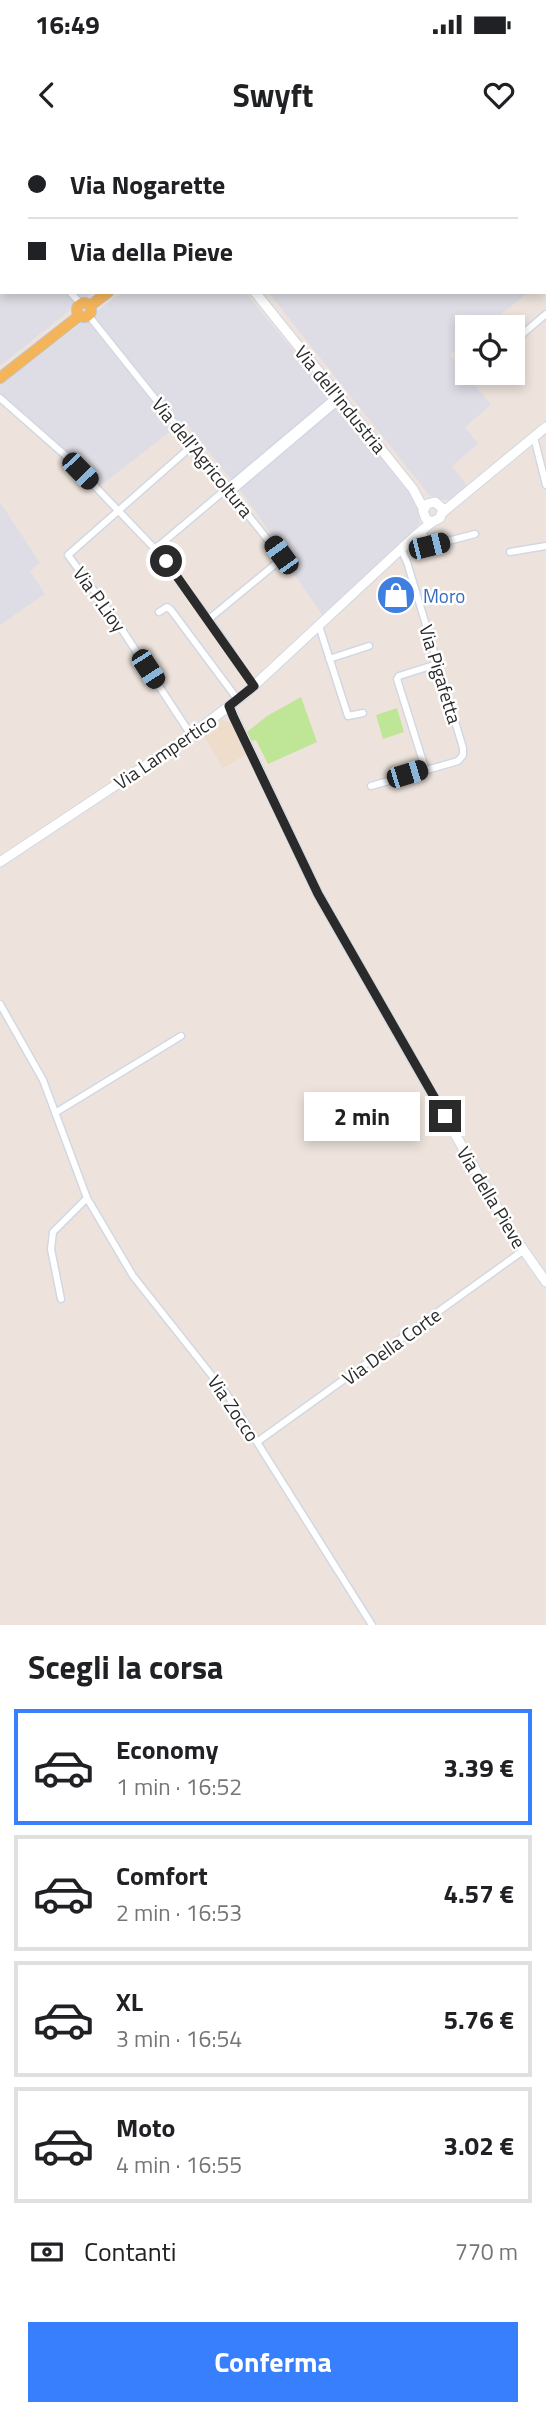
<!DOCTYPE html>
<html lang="it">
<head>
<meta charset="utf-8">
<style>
  :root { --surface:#fff; --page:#f6f6f6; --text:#202124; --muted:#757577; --line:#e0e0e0; --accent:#387ffe }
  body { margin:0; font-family:"Titillium Web",sans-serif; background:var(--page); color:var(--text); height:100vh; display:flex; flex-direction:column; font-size:26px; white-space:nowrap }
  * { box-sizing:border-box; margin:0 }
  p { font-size:23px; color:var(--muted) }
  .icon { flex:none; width:38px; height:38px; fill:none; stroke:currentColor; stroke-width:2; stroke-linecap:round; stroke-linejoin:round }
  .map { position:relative; height:1485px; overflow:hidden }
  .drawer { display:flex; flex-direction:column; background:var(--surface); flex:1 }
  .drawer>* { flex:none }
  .guide { position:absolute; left:0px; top:0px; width:546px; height:154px; box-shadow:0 4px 10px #0003; display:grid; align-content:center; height:154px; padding:0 28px; background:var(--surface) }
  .buttons { position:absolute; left:455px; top:175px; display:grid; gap:14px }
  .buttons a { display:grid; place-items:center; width:70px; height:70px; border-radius:0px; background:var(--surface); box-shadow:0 4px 10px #0003; font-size:35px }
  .end { position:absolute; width:32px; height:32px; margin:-16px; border:9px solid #2a2a2a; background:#fff; box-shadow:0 0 0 4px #fff }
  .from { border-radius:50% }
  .bubble { position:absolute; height:49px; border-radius:0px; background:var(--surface); box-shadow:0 4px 10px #0003; font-size:23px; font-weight:700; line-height:49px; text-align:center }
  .car { position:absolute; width:21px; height:42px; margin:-21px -10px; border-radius:9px; box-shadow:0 0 5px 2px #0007; background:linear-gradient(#222 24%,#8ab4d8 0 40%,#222 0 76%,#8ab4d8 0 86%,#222 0) }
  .guide b { display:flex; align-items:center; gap:24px; height:66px; font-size:26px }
  .guide b+b { border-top:2px solid var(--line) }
  .guide i { width:18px; height:18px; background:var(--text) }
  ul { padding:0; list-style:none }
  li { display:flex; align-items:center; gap:21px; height:116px; margin:0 14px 10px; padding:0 14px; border:4px solid var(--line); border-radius:0px }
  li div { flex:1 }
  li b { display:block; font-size:26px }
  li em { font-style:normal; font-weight:700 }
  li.selected { border-color:var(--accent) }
  li>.icon { width:63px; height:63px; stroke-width:1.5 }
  h2 { padding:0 28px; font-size:32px; line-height:84px }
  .pay { display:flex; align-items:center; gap:18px; height:77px; padding:0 28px; font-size:26px }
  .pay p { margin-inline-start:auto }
  .cta { display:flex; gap:14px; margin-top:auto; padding:14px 28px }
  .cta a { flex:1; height:80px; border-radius:0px; background:var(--accent); color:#fff; font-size:28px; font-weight:700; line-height:80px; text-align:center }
  .status { display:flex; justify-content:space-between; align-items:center; height:49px; padding:0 35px; background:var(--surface); direction:ltr }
  .status svg { height:19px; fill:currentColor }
  header { display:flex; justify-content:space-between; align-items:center; height:91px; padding:0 28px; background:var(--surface); font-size:32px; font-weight:700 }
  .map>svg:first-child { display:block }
  .industrial { fill:#dedde5 }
  .education { fill:#efddcb }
  .green { fill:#bfe597 }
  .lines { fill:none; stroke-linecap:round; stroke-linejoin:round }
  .street-casing { stroke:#d1d8e4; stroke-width:9 }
  .secondary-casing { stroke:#d1d8e4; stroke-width:11 }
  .primary-casing { stroke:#c3c3c3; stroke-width:12 }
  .street { stroke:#fff; stroke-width:6 }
  .secondary { stroke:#fff; stroke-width:9 }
  .primary { stroke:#f4b55a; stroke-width:10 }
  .route { stroke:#2a2a2a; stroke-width:9 }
  .labels { text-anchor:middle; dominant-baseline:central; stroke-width:5; stroke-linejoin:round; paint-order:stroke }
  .street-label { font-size:19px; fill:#2a2a2a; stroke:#fff }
  .shop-label { font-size:19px; fill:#366cbe; stroke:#fff; text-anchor:start }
</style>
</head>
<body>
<div class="status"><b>16:49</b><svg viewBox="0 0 49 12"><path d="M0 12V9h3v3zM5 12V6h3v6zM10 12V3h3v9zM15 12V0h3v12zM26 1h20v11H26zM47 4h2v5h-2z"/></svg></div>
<header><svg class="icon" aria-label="back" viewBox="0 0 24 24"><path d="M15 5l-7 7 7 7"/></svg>Swyft<svg class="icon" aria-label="heart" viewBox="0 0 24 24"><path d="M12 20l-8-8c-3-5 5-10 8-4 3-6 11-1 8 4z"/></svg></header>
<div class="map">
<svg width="546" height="1485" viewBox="0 0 546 1485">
  <rect width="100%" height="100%" fill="#ede3dc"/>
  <!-- industrial -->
  <path class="industrial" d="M0,0H127L129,2H2V152H95L89,155L0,226Z
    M311,0H546V138L544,140V2H309Z
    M122,152H245L409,350L419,367V383L412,395L323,476L285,421L286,416L246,358L184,281L100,346L0,255V245Z
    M268,152H529L485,187H467V201L450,215L491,265L465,287L478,304L452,326L469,348L452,359L442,360L429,355Z
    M0,362L40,423L30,431L45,454L0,485Z"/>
  <!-- education -->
  <path class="education" d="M222,580L230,582L248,613L223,628L202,593Z"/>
  <!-- green -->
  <path class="green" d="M301,557L317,602L268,624L256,600L251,601L247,592L267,576Z
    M397,568L404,592L383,599L376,575Z"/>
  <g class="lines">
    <!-- street casing -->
    <g class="street-casing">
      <path id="street" d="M131,0L132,2
        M138,0L139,2
        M0,64L2,67
        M70,152L81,164
        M89,176L280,415L278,422L209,479
        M513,202L546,174
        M0,258L66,316L155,409L211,482L254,546
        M534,297L546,345
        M231,352L342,258
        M422,391L431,412
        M429,406L475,394
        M155,409L338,255
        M510,412L546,406
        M159,472L167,467L171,470L238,560
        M319,486L348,576L363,573
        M329,519L369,506
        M191,595L119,485L68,415L193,305
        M425,628L397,539L399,536L437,524
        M371,646L458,621L463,615V608L407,422L401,409
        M0,864L43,940L87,1058L133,1136L228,1256L372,1485
        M55,973L181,896
        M61,1159L51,1109L53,1092L87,1058
        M257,1302L524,1110"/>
    </g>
    <!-- secondary casing -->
    <g class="secondary-casing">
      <path id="secondary" d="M255,152L413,349L423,368
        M443,372L546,287
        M229,566L318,754L511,1092L546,1142
        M0,722L191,595L245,554L415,396L432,382L440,378L443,369L435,362L427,364L423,371L426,379L432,382"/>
    </g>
    <!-- primary casing -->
    <g class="primary-casing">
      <path id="primary" d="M299,2L301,0
        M77 170a7 7 0 1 1 14 0a7 7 0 1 1-14 0Z
        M90,166L108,152
        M0,238L79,176"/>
    </g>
    <!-- street -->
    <use href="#street" class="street"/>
    <!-- secondary -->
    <use href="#secondary" class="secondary"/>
    <!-- primary -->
    <use href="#primary" class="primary"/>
  </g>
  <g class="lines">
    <!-- route -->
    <path class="route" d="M166,421L254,546L229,566L233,576L318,754L445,976"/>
  </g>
  <!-- icons -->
  <defs>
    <g id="shop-disc" transform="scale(2.0125)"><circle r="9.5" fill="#3f7fe0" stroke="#fff"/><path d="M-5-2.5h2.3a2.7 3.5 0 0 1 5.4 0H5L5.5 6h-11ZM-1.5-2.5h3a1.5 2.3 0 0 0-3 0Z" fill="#fff"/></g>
  </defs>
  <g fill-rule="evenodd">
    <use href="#shop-disc" x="396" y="455"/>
  </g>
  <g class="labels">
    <!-- street labels -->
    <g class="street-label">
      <text transform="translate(341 259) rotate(51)">Via dell'Industria</text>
      <text transform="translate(203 317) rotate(51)">Via dell'Agricoltura</text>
      <text transform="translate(100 459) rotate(54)">Via P.Lioy</text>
      <text transform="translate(441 534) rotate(73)">Via Pigafetta</text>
      <text transform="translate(165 611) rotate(-34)">Via Lampertico</text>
      <text transform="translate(492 1057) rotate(59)">Via della Pieve</text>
      <text transform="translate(391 1206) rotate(-36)">Via Della Corte</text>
      <text transform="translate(234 1268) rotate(56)">Via Zocco</text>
    </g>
    <!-- shop labels -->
    <g class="shop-label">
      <text x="423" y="455">Moro</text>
    </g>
  </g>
</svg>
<div class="buttons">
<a><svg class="icon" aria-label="locate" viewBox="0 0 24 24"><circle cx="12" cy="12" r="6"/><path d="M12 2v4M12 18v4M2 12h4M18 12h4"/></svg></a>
</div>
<i class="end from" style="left:166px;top:421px"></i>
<i class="end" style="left:445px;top:976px"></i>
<div class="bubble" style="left:304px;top:952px;width:116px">2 min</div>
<i class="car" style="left:80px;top:331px;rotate:136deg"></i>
<i class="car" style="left:429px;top:406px;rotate:76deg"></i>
<i class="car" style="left:281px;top:415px;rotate:324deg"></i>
<i class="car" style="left:148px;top:529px;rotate:147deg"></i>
<i class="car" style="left:407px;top:634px;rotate:73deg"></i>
<div class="guide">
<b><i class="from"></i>Via Nogarette</b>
<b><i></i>Via della Pieve</b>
</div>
</div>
<section class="drawer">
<h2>Scegli la corsa</h2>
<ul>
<li class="selected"><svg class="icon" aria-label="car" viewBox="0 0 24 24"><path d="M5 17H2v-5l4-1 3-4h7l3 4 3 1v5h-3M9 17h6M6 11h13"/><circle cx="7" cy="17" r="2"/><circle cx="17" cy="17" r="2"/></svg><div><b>Economy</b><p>1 min · 16:52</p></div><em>3.39 €</em></li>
<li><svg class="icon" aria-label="car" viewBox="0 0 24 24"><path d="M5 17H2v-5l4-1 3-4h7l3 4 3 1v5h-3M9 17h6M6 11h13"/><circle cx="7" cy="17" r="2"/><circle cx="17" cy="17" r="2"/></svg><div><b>Comfort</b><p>2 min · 16:53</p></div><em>4.57 €</em></li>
<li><svg class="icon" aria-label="car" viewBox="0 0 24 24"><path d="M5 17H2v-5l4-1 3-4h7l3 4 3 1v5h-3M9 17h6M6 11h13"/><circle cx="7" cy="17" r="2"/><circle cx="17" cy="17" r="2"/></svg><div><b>XL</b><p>3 min · 16:54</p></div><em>5.76 €</em></li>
<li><svg class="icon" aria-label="car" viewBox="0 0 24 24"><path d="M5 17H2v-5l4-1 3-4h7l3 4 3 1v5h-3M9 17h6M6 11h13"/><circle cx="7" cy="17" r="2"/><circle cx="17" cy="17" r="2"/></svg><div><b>Moto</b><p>4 min · 16:55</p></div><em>3.02 €</em></li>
</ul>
<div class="pay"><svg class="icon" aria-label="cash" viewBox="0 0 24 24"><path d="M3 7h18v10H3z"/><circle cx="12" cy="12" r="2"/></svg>Contanti<p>770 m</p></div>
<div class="cta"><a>Conferma</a></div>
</section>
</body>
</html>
